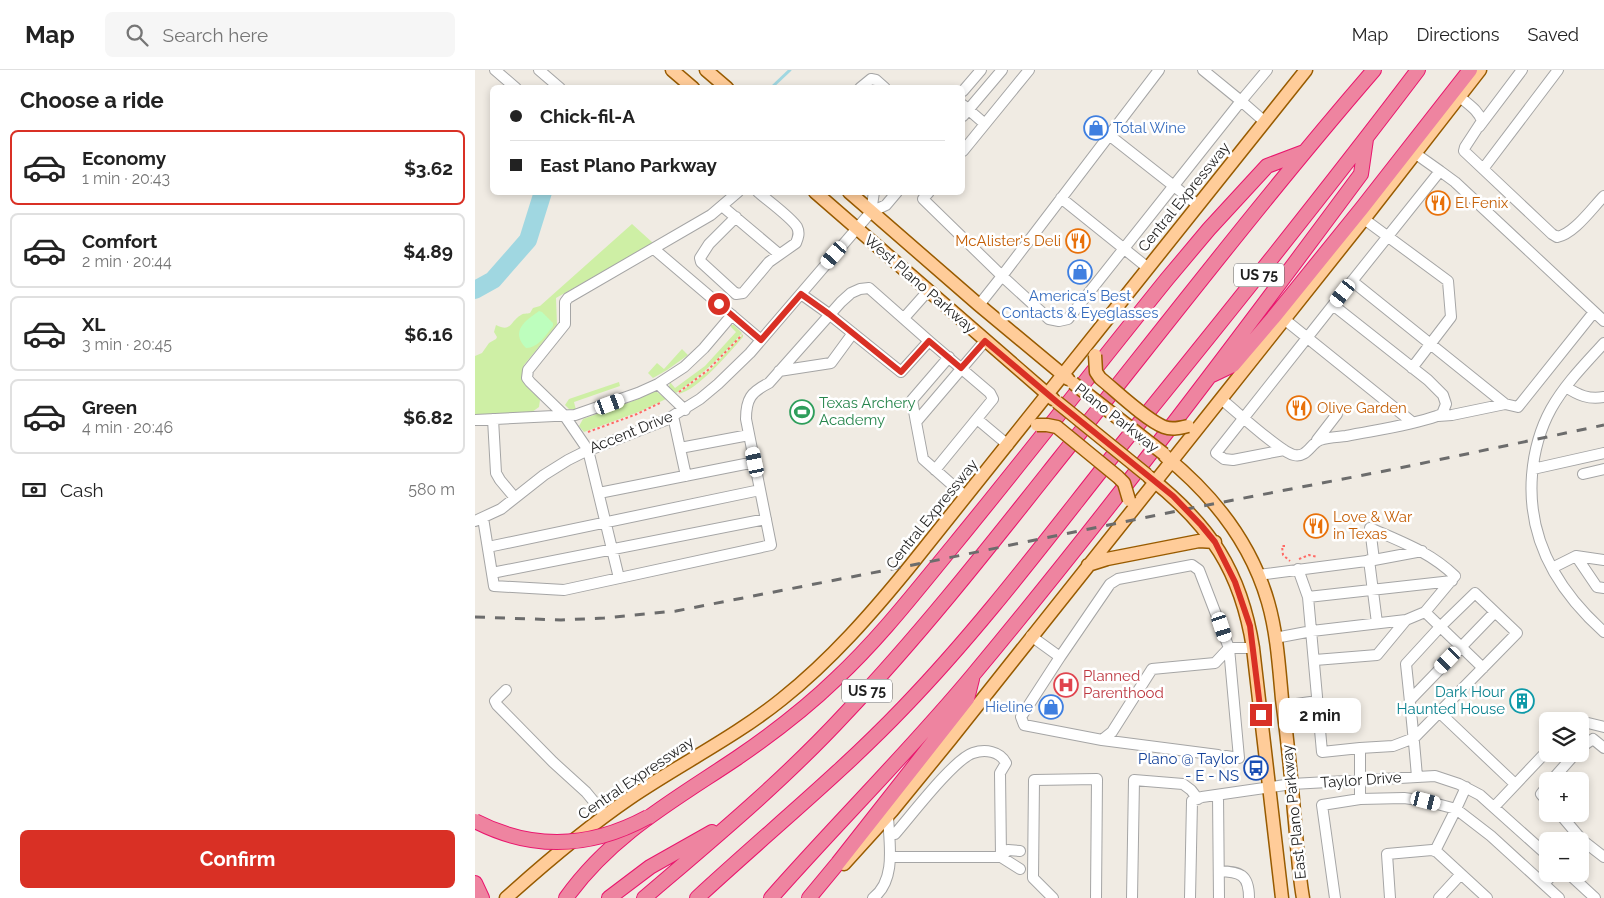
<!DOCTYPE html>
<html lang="en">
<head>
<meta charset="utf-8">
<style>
  :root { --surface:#fff; --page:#f6f6f6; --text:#222; --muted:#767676; --line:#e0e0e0; --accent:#d93025 }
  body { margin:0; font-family:Raleway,sans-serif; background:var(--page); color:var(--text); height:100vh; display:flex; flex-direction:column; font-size:19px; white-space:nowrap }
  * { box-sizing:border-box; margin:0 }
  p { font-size:16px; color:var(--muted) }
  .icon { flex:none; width:28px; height:28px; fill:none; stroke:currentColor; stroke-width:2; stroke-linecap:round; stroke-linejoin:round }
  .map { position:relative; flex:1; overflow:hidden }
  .drawer { display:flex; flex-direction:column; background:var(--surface); width:475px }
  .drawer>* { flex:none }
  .banner { position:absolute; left:15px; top:15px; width:475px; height:110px; border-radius:8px; box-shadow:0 2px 8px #0003; display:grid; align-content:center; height:110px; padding:0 20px; background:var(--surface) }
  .tools { position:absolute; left:1064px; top:642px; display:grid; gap:10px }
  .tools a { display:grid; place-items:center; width:50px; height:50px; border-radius:8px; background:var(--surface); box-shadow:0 2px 8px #0003; font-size:25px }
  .end { position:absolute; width:22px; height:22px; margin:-11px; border:6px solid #d93025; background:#fff; box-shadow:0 0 0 2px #fff }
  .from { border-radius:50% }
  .bubble { position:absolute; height:35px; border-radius:8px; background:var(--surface); box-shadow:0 2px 8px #0003; font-size:16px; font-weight:700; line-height:35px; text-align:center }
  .car { position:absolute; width:15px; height:30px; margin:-15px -8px; border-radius:6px; box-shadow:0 0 4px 1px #0007; background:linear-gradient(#fff 24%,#345 0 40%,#fff 0 76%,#345 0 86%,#fff 0) }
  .banner b { display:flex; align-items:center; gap:18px; height:48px; font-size:19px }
  .banner b+b { border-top:1px solid var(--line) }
  .banner i { width:12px; height:12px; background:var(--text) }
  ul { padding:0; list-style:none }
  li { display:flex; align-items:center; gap:15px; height:75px; margin:0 10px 8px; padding:0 10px; border:2px solid var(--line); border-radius:8px }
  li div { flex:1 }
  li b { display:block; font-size:19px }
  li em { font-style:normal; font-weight:700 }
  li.current { border-color:var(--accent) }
  li>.icon { width:45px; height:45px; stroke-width:1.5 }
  h2 { padding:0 20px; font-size:22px; line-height:60px }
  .pay { display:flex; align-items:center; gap:12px; height:55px; padding:0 20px; font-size:19px }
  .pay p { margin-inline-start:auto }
  .primary-button { display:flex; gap:10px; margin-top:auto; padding:10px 20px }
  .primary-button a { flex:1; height:58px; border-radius:8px; background:var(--accent); color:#fff; font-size:20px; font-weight:700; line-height:58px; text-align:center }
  header { display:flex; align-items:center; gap:30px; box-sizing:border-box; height:70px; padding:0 25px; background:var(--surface); border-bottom:1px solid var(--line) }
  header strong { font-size:24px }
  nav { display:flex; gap:28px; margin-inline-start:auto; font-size:18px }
  .search { width:350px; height:45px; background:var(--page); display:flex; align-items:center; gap:12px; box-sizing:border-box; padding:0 18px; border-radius:8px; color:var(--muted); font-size:19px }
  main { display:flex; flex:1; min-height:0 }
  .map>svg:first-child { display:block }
  .grass { fill:#ceefa5 }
  .park { fill:#bdfebd }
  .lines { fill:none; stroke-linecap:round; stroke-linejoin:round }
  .stream { stroke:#a0d7e1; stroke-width:3 }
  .river { stroke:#a0d7e1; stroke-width:18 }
  .minor-casing { stroke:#a5a5a5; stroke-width:12 }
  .major-casing { stroke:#985b00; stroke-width:15 }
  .highway-casing { stroke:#e9156d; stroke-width:16 }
  .path { stroke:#ff6a65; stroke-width:2; stroke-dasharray:2.5 2.5; stroke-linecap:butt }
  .minor { stroke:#fff; stroke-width:10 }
  .major { stroke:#fc9; stroke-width:12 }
  .highway { stroke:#ee84a0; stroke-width:14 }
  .rail { stroke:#6c6c6c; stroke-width:3; stroke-dasharray:10 10; stroke-linecap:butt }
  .major-bridge-casing { stroke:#985b00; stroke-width:15; stroke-linecap:butt }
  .highway-bridge-casing { stroke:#e9156d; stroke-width:16; stroke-linecap:butt }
  .major-bridge { stroke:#fc9; stroke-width:12 }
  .highway-bridge { stroke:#ee84a0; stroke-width:14 }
  .route { stroke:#d93025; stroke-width:6 }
  .labels { text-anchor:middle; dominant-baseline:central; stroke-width:5; stroke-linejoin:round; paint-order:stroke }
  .shield { fill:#fff; stroke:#626262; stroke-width:1 }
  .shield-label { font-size:14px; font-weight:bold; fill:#1e1e1e }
  .shop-label { font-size:15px; fill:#366cbe; stroke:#fff; text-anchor:start }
  .street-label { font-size:15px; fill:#1e1e1e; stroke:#fff }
  .food-label { font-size:15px; fill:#c56008; stroke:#fff; text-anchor:start }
  .leisure-label { font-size:15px; fill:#27864d; stroke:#fff; text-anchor:start }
  .health-label { font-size:15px; fill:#be3a42; stroke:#fff; text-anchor:start }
  .culture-label { font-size:15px; fill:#0d838f; stroke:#fff; text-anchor:end }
  .transit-label { font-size:15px; fill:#164399; stroke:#fff; text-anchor:end }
</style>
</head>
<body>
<header>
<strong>Map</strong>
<div class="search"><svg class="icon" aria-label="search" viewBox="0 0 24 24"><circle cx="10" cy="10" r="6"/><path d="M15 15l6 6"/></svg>Search here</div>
<nav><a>Map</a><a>Directions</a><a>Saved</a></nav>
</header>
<main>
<section class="drawer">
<h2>Choose a ride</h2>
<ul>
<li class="current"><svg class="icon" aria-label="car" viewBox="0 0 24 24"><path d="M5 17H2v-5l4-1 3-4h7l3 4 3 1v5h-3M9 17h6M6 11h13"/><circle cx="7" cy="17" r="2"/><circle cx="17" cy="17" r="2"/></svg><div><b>Economy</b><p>1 min · 20:43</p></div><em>$3.62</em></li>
<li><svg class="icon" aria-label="car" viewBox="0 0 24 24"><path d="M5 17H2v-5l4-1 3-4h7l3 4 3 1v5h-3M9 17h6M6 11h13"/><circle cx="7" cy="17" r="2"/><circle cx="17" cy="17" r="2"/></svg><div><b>Comfort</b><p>2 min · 20:44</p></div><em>$4.89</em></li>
<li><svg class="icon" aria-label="car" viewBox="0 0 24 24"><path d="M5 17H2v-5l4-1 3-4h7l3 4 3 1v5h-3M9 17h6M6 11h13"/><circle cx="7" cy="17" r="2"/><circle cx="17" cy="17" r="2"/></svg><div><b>XL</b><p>3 min · 20:45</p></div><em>$6.16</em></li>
<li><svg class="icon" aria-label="car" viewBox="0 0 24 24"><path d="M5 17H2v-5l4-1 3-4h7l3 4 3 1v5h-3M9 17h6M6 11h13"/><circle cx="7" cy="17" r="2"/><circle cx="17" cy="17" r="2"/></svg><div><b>Green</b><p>4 min · 20:46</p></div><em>$6.82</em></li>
</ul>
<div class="pay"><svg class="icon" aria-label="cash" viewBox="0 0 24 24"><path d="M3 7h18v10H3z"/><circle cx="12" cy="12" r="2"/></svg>Cash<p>580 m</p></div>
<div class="primary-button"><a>Confirm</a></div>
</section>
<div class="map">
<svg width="1129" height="828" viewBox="0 0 1129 828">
  <rect width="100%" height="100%" fill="#f0ebe3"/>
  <!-- grass -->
  <path class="grass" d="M157,154L178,173L81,228L82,255L49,295C42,316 54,316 65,330L64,337L57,342L0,345V286L7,283L14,273L21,269L22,267L19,262L21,255C37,263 35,251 46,245C48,243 52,244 55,243L58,238L65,236Z
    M256,255H259L267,263C247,286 226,306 201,323L194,317L195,312L200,318L230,296L261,262L256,257Z
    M268,264V267C255,282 222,321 203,324L236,299Z
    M207,279L213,285L192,300L178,308L173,303L182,293L189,299Z
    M144,312L145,316L99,332L101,340L94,339L90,335L94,329Z
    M177,322H182L191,329L166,341L109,362L104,356L108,349L166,328Z"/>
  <!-- park -->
  <path class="park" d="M64,241L67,242L78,253V256C71,265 63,278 51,278C35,261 50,251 64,241Z"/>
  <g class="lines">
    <!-- stream -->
    <path class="stream" d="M296,18L315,0"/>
    <!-- river -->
    <path class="river" d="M0,220L18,210L53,170L68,122"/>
    <!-- minor casing -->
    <g class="minor-casing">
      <path id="minor" d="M20,0L41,18
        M64,0L85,18
        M684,0L527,206L574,249L584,251L593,249L766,31L728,0
        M385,18L396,9L401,10L410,18
        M488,21L506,0
        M985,27C994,35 1003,40 1007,51L990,77L989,81L1077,164L1082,167C1099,164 1117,138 1129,126
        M488,35L510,54
        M488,46L527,0
        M790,52L766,31L792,0
        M1004,57L1047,0
        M634,65L723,135
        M488,81L554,0
        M1008,99L1083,0
        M965,101L980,112L1129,251
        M454,122L448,129L527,206L504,235
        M586,128L673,198
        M247,136L304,184
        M396,142L399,122
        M261,147L234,174L225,188L226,192L261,224L268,223L294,192L321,173C323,168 325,163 322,157C317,148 292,130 283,122
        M889,149L973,211L976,247L937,298
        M179,179L286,270
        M877,211L1030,334L1043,337L1119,242
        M858,235L965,101L941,84
        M429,248L453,221
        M809,249L937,352
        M454,271L515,323L518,329L460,400
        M1129,273C1110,294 1090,314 1076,339C1065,359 1059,381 1057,405C1052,469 1082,520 1129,562
        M304,301L356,293L378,263
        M183,314L210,340
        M1091,317C1103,325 1114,330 1129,327
        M746,329C760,340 805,382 819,385C832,388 836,373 845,370C853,367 863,367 871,366C901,360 933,356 962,346L967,344L971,334L968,325L953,310L858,235L741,383L749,389L758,390L809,380
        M198,346L211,406
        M963,346L977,345L1030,334
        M18,349L21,403L25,410L40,428
        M502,349L533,375
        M0,350L100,345L163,323L183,314L209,297L229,278L257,245
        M441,352L437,330L474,287
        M842,370L862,344
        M205,378L274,365
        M1058,399L1129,383
        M1108,404L1129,399
        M124,423L280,392
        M491,427L448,389L441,352L510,271
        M8,448L19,516L89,520L296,475L271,349C271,329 276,322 294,313L366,232L376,223L385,219L394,218L454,271L426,302L354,244L326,224
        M0,451L26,439L69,405L93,390L107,383L191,350L225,329L243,314L275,283L396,142L411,135L422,122
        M13,477L285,420
        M894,490L902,553
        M899,490L947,481
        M1129,490L1101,486L1122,517L1129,518
        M1077,498L1101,486
        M823,499L833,527L847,682L885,678V729L847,735L860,828
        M17,503L291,449
        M783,505L899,490L895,458C927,472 955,482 980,506L950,542L1008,598
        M144,508L113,380L89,345L55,312L52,308L53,300L90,254V232L93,228L236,145L263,122
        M833,527L977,511
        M556,566L585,587L546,647L549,655L627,670L637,662L677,599L740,593L754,578H778
        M800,568L837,561L931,550L950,542
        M585,587L635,514L643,509L717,495L724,500L754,578L764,688L751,686
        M840,590L902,585L931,550
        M31,620L20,631L22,635L78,692L111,722L130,745
        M935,630L1020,542
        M808,636L842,631
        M964,642L1040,714
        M1105,651L1129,657
        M627,670L743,685
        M885,678L918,676L939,668L1042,563L1000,523L965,557L931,594C935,631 939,669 942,707
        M1105,678L1118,669L1129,678
        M1076,711L1100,684
        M1072,716L1066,724L1072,731
        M743,725L744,828
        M885,729L929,728L951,731L981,739L991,717
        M1020,736L1072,681
        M1085,744L1107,770L1129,787
        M960,781L981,739L1016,766L1084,828
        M415,787H526L525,703L531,693C525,681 510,679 498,683C479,689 435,747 420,764
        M545,799L526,787L533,780L545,781
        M744,801C765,802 774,804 774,828
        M1094,804L1120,828
        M1069,814L1078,804
        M398,828C422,810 414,772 413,746
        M578,828L558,808L559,710L622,709L621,828
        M657,828L659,710L708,714L716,720L723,729
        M715,828L717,731L727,727L817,714L960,706L984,714L1005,725L1072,785
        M915,828L912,784L957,780L962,782L1012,828
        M964,828L986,804"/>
    </g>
    <!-- major casing -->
    <g class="major-casing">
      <path id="major" d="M197,0L218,18
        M231,0L252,18
        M340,122L578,329
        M374,122L504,235L593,309
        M690,386C737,424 776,473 793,532C802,563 804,597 807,629C812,666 816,704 819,742C822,770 823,800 828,828
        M674,407C735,455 766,501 778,578L807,828
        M613,495L632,489L724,471L740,472
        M369,794L417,741L475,670L889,149L1005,0
        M31,828C70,793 111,758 155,728C205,694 260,667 307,629C356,590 397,543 436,495L831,0"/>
    </g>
    <!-- highway casing -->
    <g class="highway-casing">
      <path id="highway" d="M737,305L758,295L798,248L887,138L995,0
        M0,813L7,828
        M91,828C137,764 198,731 262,688C297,664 331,638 361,609C405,568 441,521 479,475C551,387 621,297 692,209L734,159L792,96L829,82
        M134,828L175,797L237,762
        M169,828C238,769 308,711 370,644C446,564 515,476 584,389C688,259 790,126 899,0
        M222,828C291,764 364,705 429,637C509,554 577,462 648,373C748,250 847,127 943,0
        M296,828C362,753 434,682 498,605C633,443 760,274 886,104L891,69
        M334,828L363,793L492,629L497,609"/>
    </g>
    <!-- path -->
    <path class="path" d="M204,322L233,300L267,265
      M113,362L162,344L187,332
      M810,476H807L808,485L815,491
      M824,489L834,485L843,487"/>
    <!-- minor -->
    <use href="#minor" class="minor"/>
    <!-- major -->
    <use href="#major" class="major"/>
    <!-- highway -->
    <use href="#highway" class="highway"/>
    <!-- rail -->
    <path class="rail" d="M0,547L86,550L129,548L201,541L453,492L712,439L920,399L1129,355"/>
    <!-- major-bridge casing -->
    <g class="major-bridge-casing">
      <path id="major-bridge" d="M620,285L621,302L625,308C641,321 671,350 689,357C697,360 705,358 713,356
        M598,313L689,384
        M582,332L672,405
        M562,355H572L582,357L643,407L649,413L654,430"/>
    </g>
    <!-- highway-bridge casing -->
    <g class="highway-bridge-casing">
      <path id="highway-bridge" d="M0,751C58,781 116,778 173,747"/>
    </g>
    <!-- major-bridge -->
    <use href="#major-bridge" class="major-bridge"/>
    <!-- highway-bridge -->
    <use href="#highway-bridge" class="highway-bridge"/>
  </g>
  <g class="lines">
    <!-- route -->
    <path class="route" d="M244,234L286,270L326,224L354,244L426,302L454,271L486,298L510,271L582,332L698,426L726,455L740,472L760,512L775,556L786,645"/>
  </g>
  <!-- icons -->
  <defs>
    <g id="shop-ring" transform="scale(1.25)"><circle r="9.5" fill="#fff" stroke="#3f7fe0" stroke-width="1.5"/><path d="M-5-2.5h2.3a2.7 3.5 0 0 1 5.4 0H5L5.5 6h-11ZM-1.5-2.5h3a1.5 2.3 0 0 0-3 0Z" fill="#3f7fe0"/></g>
    <g id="restaurant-ring" transform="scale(1.25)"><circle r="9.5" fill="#fff" stroke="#e8710a" stroke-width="1.5"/><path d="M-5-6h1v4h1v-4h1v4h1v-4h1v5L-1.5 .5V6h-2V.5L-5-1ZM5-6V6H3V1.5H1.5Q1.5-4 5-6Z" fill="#e8710a"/></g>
    <g id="stadium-ring" transform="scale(1.25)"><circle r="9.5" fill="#fff" stroke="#2e9e5b" stroke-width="1.5"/><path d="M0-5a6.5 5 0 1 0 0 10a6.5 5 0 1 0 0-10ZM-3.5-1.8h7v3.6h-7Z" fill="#2e9e5b"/></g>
    <g id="hospital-ring" transform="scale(1.25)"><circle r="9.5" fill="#fff" stroke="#e0444e" stroke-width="1.5"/><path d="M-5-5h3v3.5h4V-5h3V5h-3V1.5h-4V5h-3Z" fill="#e0444e"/></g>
    <g id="building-ring" transform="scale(1.25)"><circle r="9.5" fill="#fff" stroke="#0f9aa8" stroke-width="1.5"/><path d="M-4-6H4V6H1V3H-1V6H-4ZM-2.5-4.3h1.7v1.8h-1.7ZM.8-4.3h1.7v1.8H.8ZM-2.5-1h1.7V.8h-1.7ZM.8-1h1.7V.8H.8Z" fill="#0f9aa8"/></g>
    <g id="bus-ring" transform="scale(1.25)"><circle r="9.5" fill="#fff" stroke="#1a4fb4" stroke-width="1.5"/><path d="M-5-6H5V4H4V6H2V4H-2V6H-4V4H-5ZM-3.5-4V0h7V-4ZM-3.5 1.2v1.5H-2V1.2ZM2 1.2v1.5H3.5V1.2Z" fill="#1a4fb4"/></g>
  </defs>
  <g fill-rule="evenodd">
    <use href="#shop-ring" x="621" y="58"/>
    <use href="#restaurant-ring" x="963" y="133"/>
    <use href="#restaurant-ring" x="603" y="171"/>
    <use href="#shop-ring" x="605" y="202"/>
    <use href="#restaurant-ring" x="824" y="338"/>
    <use href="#stadium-ring" x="327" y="342"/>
    <use href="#restaurant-ring" x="841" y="456"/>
    <use href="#hospital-ring" x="591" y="615"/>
    <use href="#building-ring" x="1047" y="631"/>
    <use href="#shop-ring" x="576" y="637"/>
    <use href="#bus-ring" x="781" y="698"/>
  </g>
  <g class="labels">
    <!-- shield labels -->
    <g class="shield">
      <rect x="759" y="193.5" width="50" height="23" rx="4"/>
      <rect x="367" y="609.5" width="50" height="23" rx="4"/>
    </g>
    <g class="shield-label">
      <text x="784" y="205">US 75</text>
      <text x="392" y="621">US 75</text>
    </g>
    <!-- shop labels -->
    <g class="shop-label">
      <text x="638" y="58">Total Wine</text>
      <text x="605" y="226" text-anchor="middle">America's Best<tspan x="605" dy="17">Contacts &amp; Eyeglasses</tspan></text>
      <text x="558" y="637" text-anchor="end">Hieline</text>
    </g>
    <!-- street labels -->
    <g class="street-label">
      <text transform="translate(709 127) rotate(-51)">Central Expressway</text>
      <text transform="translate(445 214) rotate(41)">West Plano Parkway</text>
      <text transform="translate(642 348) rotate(38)">Plano Parkway</text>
      <text transform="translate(156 362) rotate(-22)">Accent Drive</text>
      <text transform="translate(457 444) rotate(-51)">Central Expressway</text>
      <text transform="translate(161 708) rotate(-34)">Central Expressway</text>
      <text transform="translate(886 710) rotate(-4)">Taylor Drive</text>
      <text transform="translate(819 742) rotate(-96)">East Plano Parkway</text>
    </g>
    <!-- food labels -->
    <g class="food-label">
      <text x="980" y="133">El Fenix</text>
      <text x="586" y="171" text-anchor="end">McAlister's Deli</text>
      <text x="842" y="338">Olive Garden</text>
      <text x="858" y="447">Love &amp; War<tspan x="858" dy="17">in Texas</tspan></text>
    </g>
    <!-- leisure labels -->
    <g class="leisure-label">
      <text x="344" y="333">Texas Archery<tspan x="344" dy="17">Academy</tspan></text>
    </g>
    <!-- health labels -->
    <g class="health-label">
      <text x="608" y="606">Planned<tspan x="608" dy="17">Parenthood</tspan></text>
    </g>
    <!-- culture labels -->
    <g class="culture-label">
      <text x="1030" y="622">Dark Hour<tspan x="1030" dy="17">Haunted House</tspan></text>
    </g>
    <!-- transit labels -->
    <g class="transit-label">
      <text x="764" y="689">Plano @ Taylor<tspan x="764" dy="17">- E - NS</tspan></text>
    </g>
  </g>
</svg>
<div class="tools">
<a><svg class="icon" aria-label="layers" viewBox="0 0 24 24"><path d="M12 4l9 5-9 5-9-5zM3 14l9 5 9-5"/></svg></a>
<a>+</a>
<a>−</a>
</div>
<i class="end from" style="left:244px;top:234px"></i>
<i class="end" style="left:786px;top:645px"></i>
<div class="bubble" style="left:804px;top:628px;width:82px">2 min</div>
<i class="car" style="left:359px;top:185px;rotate:221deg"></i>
<i class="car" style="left:868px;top:223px;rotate:218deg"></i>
<i class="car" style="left:135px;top:334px;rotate:70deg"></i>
<i class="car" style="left:280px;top:392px;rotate:348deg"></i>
<i class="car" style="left:747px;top:557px;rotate:162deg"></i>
<i class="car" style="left:973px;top:590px;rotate:224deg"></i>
<i class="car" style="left:951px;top:731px;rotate:104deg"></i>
<div class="banner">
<b><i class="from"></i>Chick-fil-A</b>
<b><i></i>East Plano Parkway</b>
</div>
</div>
</main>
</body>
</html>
